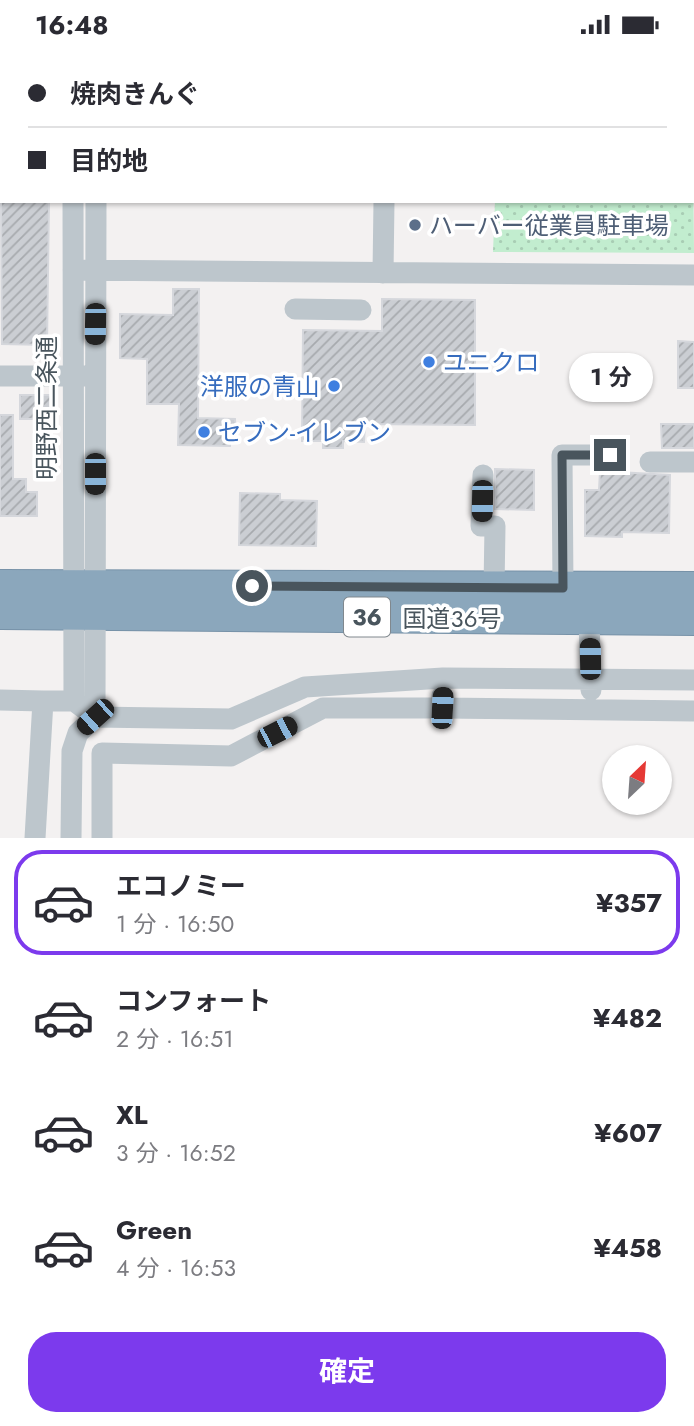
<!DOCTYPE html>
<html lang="ja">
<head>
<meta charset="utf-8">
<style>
  :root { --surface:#fff; --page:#f2f2f3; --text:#2b2b33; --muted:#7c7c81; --line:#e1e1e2; --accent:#7c3aed }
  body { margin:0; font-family:Jost,"Noto Sans JP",sans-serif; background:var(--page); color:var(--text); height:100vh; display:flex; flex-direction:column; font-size:26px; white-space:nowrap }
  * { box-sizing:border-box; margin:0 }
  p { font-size:23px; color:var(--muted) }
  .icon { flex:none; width:38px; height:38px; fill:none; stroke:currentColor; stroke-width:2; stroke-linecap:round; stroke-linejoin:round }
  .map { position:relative; height:789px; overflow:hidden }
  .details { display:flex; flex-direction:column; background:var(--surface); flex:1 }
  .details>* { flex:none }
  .top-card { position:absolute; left:0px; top:0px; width:695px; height:154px; box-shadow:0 2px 5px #0004; display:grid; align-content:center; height:154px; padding:0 28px; background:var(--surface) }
  .needle { width:46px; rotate:25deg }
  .tools { position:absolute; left:602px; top:696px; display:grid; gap:14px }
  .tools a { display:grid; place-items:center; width:70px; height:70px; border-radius:50%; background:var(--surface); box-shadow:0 2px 5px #0004; font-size:35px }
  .end { position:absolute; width:32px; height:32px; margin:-16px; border:9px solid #49555d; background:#fff; box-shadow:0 0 0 4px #fff }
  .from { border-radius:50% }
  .bubble { position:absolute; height:49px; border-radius:24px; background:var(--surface); box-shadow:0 2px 5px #0004; font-size:23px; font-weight:700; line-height:49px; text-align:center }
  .car { position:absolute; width:21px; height:42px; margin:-21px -10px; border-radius:9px; box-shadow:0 0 5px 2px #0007; background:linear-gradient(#222 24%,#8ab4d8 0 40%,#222 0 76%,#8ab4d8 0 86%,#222 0) }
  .top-card b { display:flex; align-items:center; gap:24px; height:66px; font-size:26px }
  .top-card b+b { border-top:2px solid var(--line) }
  .top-card i { width:18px; height:18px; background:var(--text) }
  ul { padding:12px 0 0; list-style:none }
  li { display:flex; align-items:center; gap:21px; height:105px; margin:0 14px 10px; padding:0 14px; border:4px solid transparent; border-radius:28px }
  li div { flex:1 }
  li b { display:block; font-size:26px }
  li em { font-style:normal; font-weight:700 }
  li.active { border-color:var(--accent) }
  li>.icon { width:63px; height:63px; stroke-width:1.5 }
  .action { display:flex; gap:14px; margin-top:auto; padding:14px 28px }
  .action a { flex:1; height:80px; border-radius:28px; background:var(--accent); color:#fff; font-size:28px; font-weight:700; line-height:80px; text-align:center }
  .status { display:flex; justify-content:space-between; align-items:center; height:49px; padding:0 35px; background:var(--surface); direction:ltr }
  .status svg { height:19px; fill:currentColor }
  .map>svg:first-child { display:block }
  .garden { fill:url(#garden-dots) }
  .building { fill:url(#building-hatch); stroke:#d5d7dc; stroke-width:2 }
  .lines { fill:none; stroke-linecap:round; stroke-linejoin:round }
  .highway-casing { stroke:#7792a8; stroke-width:34 }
  .minor { stroke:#bdc6cc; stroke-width:21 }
  .highway { stroke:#8ba7bc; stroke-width:32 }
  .route { stroke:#49555d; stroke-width:9 }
  .service-dot { fill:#5c6f8a; stroke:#fff; stroke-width:2.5 }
  .shop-dot { fill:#3f7fe0; stroke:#fff; stroke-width:2.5 }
  .labels { text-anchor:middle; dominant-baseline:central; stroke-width:7; stroke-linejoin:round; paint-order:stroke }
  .shield { fill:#fff; stroke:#80888e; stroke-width:2 }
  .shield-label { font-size:23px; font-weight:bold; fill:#49555d }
  .service-label { font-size:24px; fill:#4e5e75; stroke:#fff; text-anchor:start }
  .shop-label { font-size:24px; fill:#366cbe; stroke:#fff; text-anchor:start }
  .street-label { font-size:24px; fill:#49555d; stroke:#fff }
</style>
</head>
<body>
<div class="status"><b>16:48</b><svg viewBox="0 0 49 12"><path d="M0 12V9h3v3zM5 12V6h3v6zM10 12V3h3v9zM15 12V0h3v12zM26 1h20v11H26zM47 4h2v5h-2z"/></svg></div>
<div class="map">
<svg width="694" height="789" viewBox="0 0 694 789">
  <defs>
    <pattern id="garden-dots" width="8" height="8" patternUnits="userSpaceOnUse" patternTransform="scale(1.75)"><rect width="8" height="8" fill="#c2edcf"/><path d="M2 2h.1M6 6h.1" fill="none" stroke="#a8cdb4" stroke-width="1.8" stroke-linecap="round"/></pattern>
    <pattern id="building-hatch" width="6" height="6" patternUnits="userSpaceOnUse" patternTransform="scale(1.75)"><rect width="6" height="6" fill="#cbced3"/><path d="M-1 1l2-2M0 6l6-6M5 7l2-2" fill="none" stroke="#a7aaae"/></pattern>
  </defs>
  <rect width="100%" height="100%" fill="#f3f1f1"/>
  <!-- garden -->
  <path class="garden" d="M693,109L694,204L493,203L495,152H693Z"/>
  <!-- building -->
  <path class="building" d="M1,152H49L47,296L2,295Z
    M173,240H199L198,369L235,370L236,386H231L230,397L178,396L179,355H147V310L120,309V265L173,266Z
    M382,250L475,251V376L365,375L364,393L343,392V399H323V392H302L303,281L382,282Z
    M678,292L694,293V339H678Z
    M644,327L645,341L631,342L630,328Z
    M20,346H54V370H20Z
    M0,366H13V430H26V443H37V467H0Z
    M661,375H694V399H662Z
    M495,420L534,421V461L495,460Z
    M600,422L670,426L669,484L622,483V488L585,487V441H599Z
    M240,444L280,445V451L317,452L316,497L239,496Z"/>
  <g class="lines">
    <!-- highway casing -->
    <g class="highway-casing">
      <path id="highway" d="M0,537L694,539
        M0,564L694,570"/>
    </g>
    <!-- minor -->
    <path class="minor" d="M75,2V0
      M97,2V0
      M73,152L74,652
      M73,221L694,226
      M383,224L384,152
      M295,260L361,261
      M0,327H85
      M650,413H694
      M483,426L481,477H495L494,539
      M563,539L562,406H609
      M589,570L591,641
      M442,647V659L694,662
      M0,651L43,652
      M35,789L43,652H74L95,668L231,670L305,638L443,629L694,631
      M71,789L72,702L78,684L95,668L96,152
      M102,789V704L231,707L323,659H442"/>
    <!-- highway -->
    <use href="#highway" class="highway"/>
  </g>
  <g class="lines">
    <!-- route -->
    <path class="route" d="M252,537L563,539L562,406H610"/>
  </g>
  <!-- markers -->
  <circle class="service-dot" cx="415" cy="176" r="7"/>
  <g class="shop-dot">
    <circle cx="429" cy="313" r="7"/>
    <circle cx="334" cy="337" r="7"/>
    <circle cx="204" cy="383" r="7"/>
  </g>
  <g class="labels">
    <!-- shield labels -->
    <rect class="shield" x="344" y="548.5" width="46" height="39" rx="5"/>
    <g class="shield-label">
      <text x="367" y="568">36</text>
    </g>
    <!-- service labels -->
    <g class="service-label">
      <text x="429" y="176">ハーバー従業員駐車場</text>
    </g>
    <!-- shop labels -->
    <g class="shop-label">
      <text x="443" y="313">ユニクロ</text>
      <text x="320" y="337" text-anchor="end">洋服の青山</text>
      <text x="218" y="383">セブン-イレブン</text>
    </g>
    <!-- street labels -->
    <g class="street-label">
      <text transform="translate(46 359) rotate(-90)">明野西二条通</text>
      <text x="452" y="569">国道36号</text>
    </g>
  </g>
</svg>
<div class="tools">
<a><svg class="needle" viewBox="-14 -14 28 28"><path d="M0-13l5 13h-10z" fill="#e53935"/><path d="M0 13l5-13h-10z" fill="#7c7c81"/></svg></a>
</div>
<i class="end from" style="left:252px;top:537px"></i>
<i class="end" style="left:610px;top:406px"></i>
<div class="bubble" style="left:569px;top:304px;width:84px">1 分</div>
<i class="car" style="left:95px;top:275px;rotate:181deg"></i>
<i class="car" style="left:95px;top:425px;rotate:180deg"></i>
<i class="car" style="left:482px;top:452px;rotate:181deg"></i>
<i class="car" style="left:590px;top:610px;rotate:359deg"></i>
<i class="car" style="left:442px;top:659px;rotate:3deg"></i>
<i class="car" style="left:95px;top:668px;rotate:228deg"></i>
<i class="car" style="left:277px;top:683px;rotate:63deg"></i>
<div class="top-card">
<b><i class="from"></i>焼肉きんぐ</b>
<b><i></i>目的地</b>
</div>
</div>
<section class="details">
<ul>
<li class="active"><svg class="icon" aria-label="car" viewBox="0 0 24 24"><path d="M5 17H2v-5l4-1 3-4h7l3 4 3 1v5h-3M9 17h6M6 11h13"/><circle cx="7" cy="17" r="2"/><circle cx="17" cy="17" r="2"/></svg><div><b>エコノミー</b><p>1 分 · 16:50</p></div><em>¥357</em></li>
<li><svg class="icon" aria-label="car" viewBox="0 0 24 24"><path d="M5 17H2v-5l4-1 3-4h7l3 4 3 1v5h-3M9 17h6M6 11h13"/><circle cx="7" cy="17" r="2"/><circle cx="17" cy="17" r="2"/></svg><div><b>コンフォート</b><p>2 分 · 16:51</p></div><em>¥482</em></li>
<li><svg class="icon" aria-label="car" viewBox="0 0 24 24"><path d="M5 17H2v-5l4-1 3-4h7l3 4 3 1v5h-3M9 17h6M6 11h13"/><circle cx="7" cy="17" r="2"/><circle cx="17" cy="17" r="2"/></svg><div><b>XL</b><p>3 分 · 16:52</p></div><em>¥607</em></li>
<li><svg class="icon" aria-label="car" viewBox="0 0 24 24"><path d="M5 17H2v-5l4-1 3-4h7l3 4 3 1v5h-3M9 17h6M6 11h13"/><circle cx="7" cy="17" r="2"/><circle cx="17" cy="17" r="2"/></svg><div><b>Green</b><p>4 分 · 16:53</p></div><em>¥458</em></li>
</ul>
<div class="action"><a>確定</a></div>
</section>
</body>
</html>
